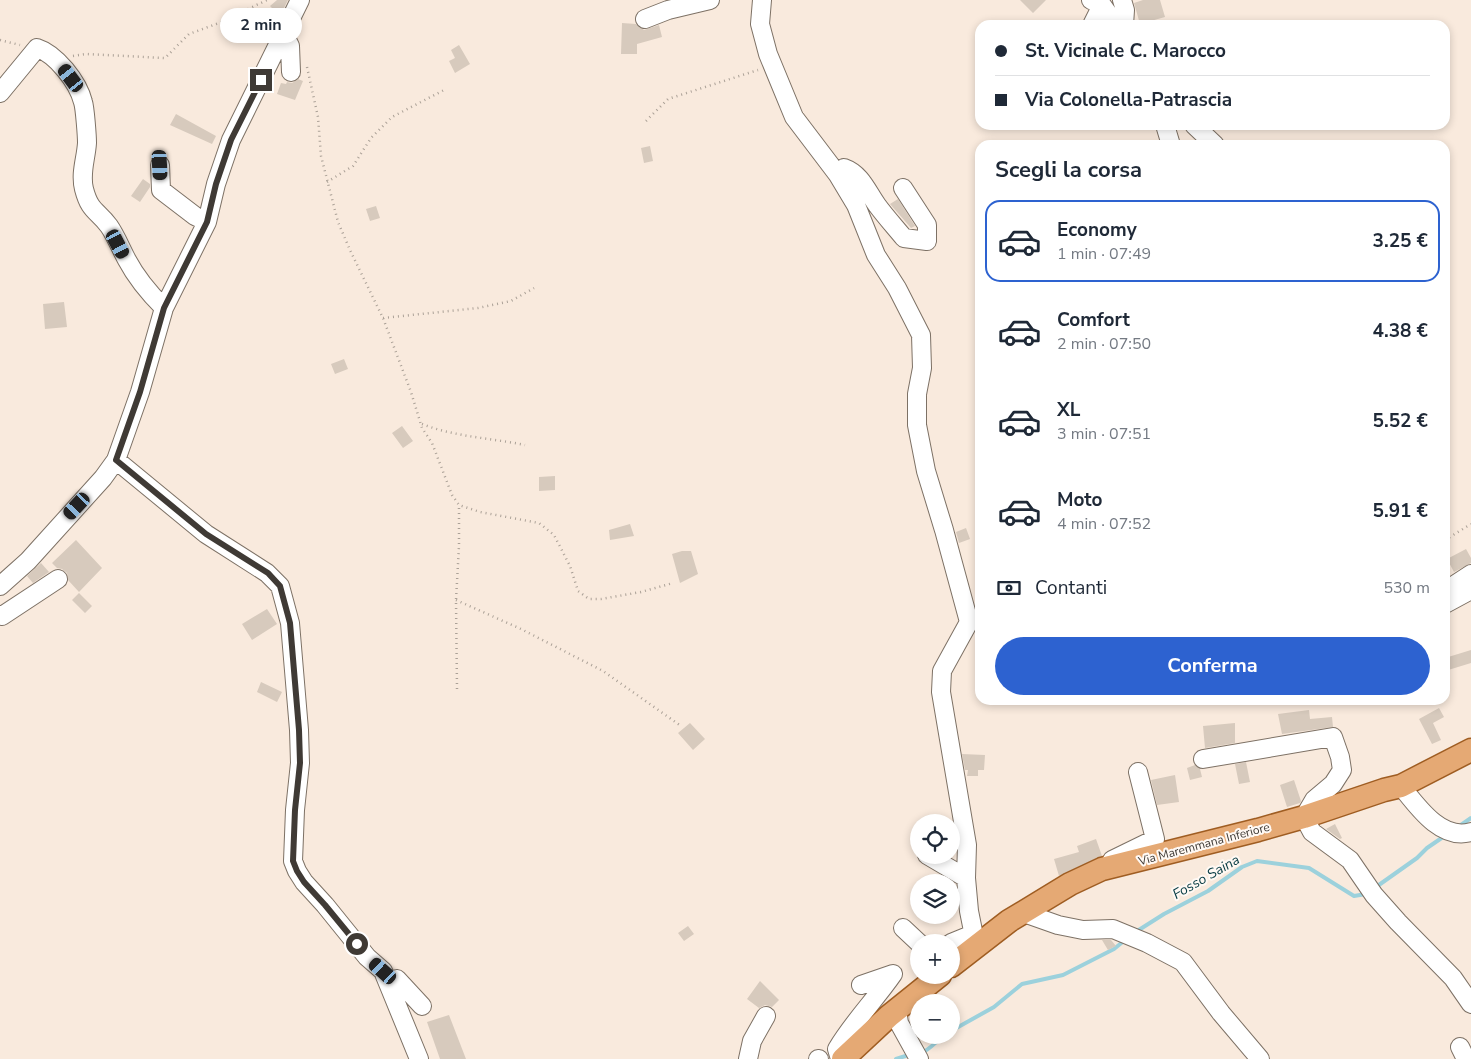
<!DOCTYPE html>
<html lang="it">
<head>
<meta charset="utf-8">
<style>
  :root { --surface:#fff; --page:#f2f2f3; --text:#1f2937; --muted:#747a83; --line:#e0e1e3; --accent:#2d62d0 }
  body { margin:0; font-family:"Nunito Sans",sans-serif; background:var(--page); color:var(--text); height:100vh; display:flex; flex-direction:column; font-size:19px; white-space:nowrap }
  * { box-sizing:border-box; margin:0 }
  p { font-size:16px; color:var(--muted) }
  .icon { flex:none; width:28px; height:28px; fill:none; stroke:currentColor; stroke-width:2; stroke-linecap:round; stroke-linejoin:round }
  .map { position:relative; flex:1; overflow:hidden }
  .drawer { position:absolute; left:975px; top:140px; width:475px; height:565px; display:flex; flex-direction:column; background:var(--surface); border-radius:15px; box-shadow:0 2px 8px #0003 }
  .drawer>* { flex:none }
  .top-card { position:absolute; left:975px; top:20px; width:475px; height:110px; border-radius:15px; box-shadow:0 2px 8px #0003; display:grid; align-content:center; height:110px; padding:0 20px; background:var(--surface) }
  .buttons { position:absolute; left:910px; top:814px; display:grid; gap:10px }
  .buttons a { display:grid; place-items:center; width:50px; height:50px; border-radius:50%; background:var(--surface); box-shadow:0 2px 8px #0003; font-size:25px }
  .end { position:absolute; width:22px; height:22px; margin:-11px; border:6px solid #3f3a35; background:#fff; box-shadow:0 0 0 2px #fff }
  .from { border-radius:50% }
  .bubble { position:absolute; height:35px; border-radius:18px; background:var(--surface); box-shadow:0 2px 8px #0003; font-size:16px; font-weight:700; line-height:35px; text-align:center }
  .car { position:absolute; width:15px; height:30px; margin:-15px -8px; border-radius:6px; box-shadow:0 0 4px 1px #0007; background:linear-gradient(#222 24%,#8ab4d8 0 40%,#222 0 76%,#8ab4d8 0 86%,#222 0) }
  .top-card b { display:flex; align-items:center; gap:18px; height:48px; font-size:19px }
  .top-card b+b { border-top:1px solid var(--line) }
  .top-card i { width:12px; height:12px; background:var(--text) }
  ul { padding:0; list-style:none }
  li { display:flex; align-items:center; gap:15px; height:82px; margin:0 10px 8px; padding:0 10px; border:2px solid transparent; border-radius:15px }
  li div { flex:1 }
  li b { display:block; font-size:19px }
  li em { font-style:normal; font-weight:700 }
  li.current { border-color:var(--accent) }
  li>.icon { width:45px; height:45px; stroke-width:1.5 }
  h2 { padding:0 20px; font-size:22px; line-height:60px }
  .pay { display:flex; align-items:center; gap:12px; height:55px; padding:0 20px; font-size:19px }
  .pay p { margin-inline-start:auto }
  .primary-button { display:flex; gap:10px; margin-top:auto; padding:10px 20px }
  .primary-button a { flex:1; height:58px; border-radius:30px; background:var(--accent); color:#fff; font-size:20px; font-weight:700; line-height:58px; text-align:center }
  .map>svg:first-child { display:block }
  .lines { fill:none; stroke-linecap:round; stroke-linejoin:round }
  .stream { stroke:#9cd1dc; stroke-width:4 }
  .building { fill:#d7cabd }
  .minor-casing { stroke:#7d7165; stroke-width:20 }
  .major-casing { stroke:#9f5d22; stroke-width:25 }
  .path { stroke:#aba197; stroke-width:2.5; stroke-dasharray:1 4; stroke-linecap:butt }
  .minor { stroke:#fff; stroke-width:18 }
  .major { stroke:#e5a974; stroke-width:22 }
  .route { stroke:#3f3a35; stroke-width:6 }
  .labels { text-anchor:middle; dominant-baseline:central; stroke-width:4; stroke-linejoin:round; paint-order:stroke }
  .street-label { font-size:12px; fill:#3f3a35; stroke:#fff9f4 }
  .water-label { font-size:14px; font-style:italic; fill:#063a42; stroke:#fff9f4 }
</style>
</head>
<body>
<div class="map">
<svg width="1471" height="1059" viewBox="0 0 1471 1059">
  <rect width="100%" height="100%" fill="#f9eadd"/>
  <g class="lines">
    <!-- stream -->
    <path class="stream" d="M1458,827L1471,818
      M1376,887L1417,858L1427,848L1446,835
      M1134,933L1164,914L1208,891L1242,867L1257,861L1309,868L1354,896L1366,894
      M951,1031L994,1007L1022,984L1063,975L1114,949L1125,940
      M921,1053C930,1050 937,1040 945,1035
      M896,1059L912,1054"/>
  </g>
  <!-- building -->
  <path class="building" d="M277,0H288L280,16L270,6Z
    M1020,0H1046L1033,13Z
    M1143,0H1160L1165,17L1140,24L1134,3Z
    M622,23L636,24L644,30L659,25L662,37L637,44V54H621Z
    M459,45L470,64L455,73L449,61L455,58L451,50Z
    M298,79L303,81L295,100L277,94L281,83L286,84L287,82L292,83Z
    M176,114L216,136L212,144L170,125Z
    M650,146L653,161L644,163L641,148Z
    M143,179L150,184V187L140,202L131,196Z
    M898,199L915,226L911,228L890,204Z
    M376,206L380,218L370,221L366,209Z
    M64,302L67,327L45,329L43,304Z
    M344,359L348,369L335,374L331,364Z
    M402,426L413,441L403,448L392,433Z
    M555,476V490L539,491V477Z
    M630,524L634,536L610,540L609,530Z
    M966,528L970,539L959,543L956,532Z
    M76,540L102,568L79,592L68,580L67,573L62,569L57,568L52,563Z
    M1466,549L1471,558V563L1454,572L1447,559Z
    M682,551H691L698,574L680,583L672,554Z
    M41,563L49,572L33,583L27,576Z
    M79,593L92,606L85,613L72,600Z
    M267,609L277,624L252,640L242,624Z
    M1471,650V663L1445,671V658Z
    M261,682L282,692L277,702L257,692Z
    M1439,708L1444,717L1433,723L1441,740L1432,744L1419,719Z
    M1309,710L1310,719L1332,717L1333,727L1282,734L1278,714Z
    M690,723L705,739L693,750L678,733Z
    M1235,723V743L1205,748L1203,726Z
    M962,754L985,755L984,770H978V776H967L968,770H965Z
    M1246,762L1250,782L1239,784L1235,764Z
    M1195,765L1200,769L1202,777L1190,780L1187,768Z
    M1175,775L1179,802L1157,805L1151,780Z
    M1294,780L1301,801L1300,803L1287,807L1280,785Z
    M1335,824L1342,838L1340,839L1326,829Z
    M1096,839L1102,856L1059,876L1054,859L1079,852L1077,846Z
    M688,926L694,934L684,941L678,933Z
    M1102,940H1111L1116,946L1108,950Z
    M760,981L779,1000L772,1007L765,1005L759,1008L747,999Z
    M449,1015L466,1059H440L427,1022Z"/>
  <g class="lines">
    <!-- minor casing -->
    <g class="minor-casing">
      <path id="minor" d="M762,0L760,24L768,54L794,117L838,175L856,205L876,255L897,288L921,335L922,368L917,394V425L926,471L944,530L969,622L942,671L941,692L967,845L966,878L969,911L976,946
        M1091,0L1102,5L1116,25
        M1122,0L1125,10L1124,25
        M645,19L668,10L710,0
        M1092,25L1102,5
        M284,34L290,46L291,72
        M0,93L37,48C56,54 78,82 83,102C85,108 87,137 87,143C86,159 80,173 84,189C90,212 97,210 109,226C116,236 121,249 127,260C137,279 149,293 164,308
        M1165,125L1171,145
        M1194,125L1215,145
        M160,165L161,190L195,216L207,222
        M838,175L844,168C861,174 867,191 877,205C885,216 895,227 904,238L927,241V225L903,188
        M116,460L206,534L267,573L280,586L290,623L299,730L300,763L295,810L293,861L297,871L304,882L325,905L367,957L383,971L419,1059
        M0,586L28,561L103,478L116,460L140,392L164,308L207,222L216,184L231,140L300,0
        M1445,591L1471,574
        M1445,604L1471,590
        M0,615L2,616L58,579
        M1203,759L1333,737L1340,757L1342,770L1333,784L1314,800L1304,817L1312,832L1350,860L1374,895L1398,922L1453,978L1471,1004
        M1401,786C1417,806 1441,841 1471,832
        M927,855L966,878
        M1112,860L1155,839L1138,772
        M1024,913L1058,925L1083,930L1113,929L1147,943L1183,962L1221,1013L1260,1059
        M903,928L919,943
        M951,943L973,934
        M397,979L422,1006
        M897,1010L899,1023L919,1059
        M1460,1047L1466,1059
        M748,1059L752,1041L766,1016
        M818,1059H819
        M840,1059L837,1049C853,1022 875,1000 893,974L861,985"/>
    </g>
    <!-- major casing -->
    <g class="major-casing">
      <path id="major" d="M951,966L1009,921L1070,884L1102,869L1258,830L1304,817L1384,790L1401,786L1471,750
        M843,1059L889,1016L940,975"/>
    </g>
    <!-- path -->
    <path class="path" d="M0,40L20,45
      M73,56L86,54L165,58L189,34L219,23L267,0
      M307,67L318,117L321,156L338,222L350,250L383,318L411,392L422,428L432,443L452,495L459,505L480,512L539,523L554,535L570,566L578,591L589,599H601L641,592L673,583
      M646,121L668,99L758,70
      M327,182L353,166L371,138L392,117L446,89
      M383,318L478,308L511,301L534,288
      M422,424C455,437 491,438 525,445
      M1445,540L1471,524
      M456,600L521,629L603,671L681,726
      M457,689L456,600L459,546V505"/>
    <!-- minor -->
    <use href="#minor" class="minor"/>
    <!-- major -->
    <use href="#major" class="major"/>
  </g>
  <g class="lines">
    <!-- route -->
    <path class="route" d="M261,80L231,140L216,184L207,222L164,308L140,392L116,460L206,534L268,573L280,586L290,623L299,730L300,763L295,810L293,861L297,871L304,882L325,905L357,944"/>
  </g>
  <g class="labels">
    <!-- street labels -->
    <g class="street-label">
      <text transform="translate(1204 844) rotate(-15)">Via Maremmana Inferiore</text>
    </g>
    <!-- water labels -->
    <g class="water-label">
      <text transform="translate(1206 877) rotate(-30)">Fosso Saina</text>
    </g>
  </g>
</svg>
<div class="buttons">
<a><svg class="icon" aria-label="locate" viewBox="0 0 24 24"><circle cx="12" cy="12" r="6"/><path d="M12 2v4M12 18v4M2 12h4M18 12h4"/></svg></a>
<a><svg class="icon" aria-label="layers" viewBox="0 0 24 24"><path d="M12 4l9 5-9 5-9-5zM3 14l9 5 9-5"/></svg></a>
<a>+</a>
<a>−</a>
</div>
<i class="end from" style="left:357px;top:944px"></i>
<i class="end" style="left:261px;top:80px"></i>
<div class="bubble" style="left:220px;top:8px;width:82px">2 min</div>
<i class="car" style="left:71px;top:78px;rotate:323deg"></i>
<i class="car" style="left:160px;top:165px;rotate:177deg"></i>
<i class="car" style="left:118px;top:244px;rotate:152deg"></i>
<i class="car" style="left:77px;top:506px;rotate:223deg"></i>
<i class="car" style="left:383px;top:971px;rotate:312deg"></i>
<div class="top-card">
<b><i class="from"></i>St. Vicinale C. Marocco</b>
<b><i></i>Via Colonella-Patrascia</b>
</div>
<section class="drawer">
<h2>Scegli la corsa</h2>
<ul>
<li class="current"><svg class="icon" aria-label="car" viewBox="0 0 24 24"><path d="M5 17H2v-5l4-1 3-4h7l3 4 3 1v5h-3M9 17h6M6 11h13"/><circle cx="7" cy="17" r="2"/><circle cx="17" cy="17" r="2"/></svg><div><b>Economy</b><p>1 min · 07:49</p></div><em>3.25 €</em></li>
<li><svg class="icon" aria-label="car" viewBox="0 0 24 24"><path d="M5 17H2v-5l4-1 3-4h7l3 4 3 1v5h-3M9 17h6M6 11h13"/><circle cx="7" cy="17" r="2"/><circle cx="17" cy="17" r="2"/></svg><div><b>Comfort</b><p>2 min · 07:50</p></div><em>4.38 €</em></li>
<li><svg class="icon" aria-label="car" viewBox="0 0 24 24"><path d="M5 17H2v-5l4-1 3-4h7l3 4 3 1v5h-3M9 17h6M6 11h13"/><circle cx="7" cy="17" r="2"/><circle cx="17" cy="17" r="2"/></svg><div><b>XL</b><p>3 min · 07:51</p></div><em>5.52 €</em></li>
<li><svg class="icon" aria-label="car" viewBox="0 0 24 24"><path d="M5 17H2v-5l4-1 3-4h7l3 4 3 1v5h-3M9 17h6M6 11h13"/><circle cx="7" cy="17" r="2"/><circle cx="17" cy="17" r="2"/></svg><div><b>Moto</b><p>4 min · 07:52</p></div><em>5.91 €</em></li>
</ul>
<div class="pay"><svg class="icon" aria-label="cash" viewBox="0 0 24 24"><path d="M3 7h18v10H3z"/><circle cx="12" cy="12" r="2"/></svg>Contanti<p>530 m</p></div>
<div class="primary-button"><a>Conferma</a></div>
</section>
</div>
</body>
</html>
